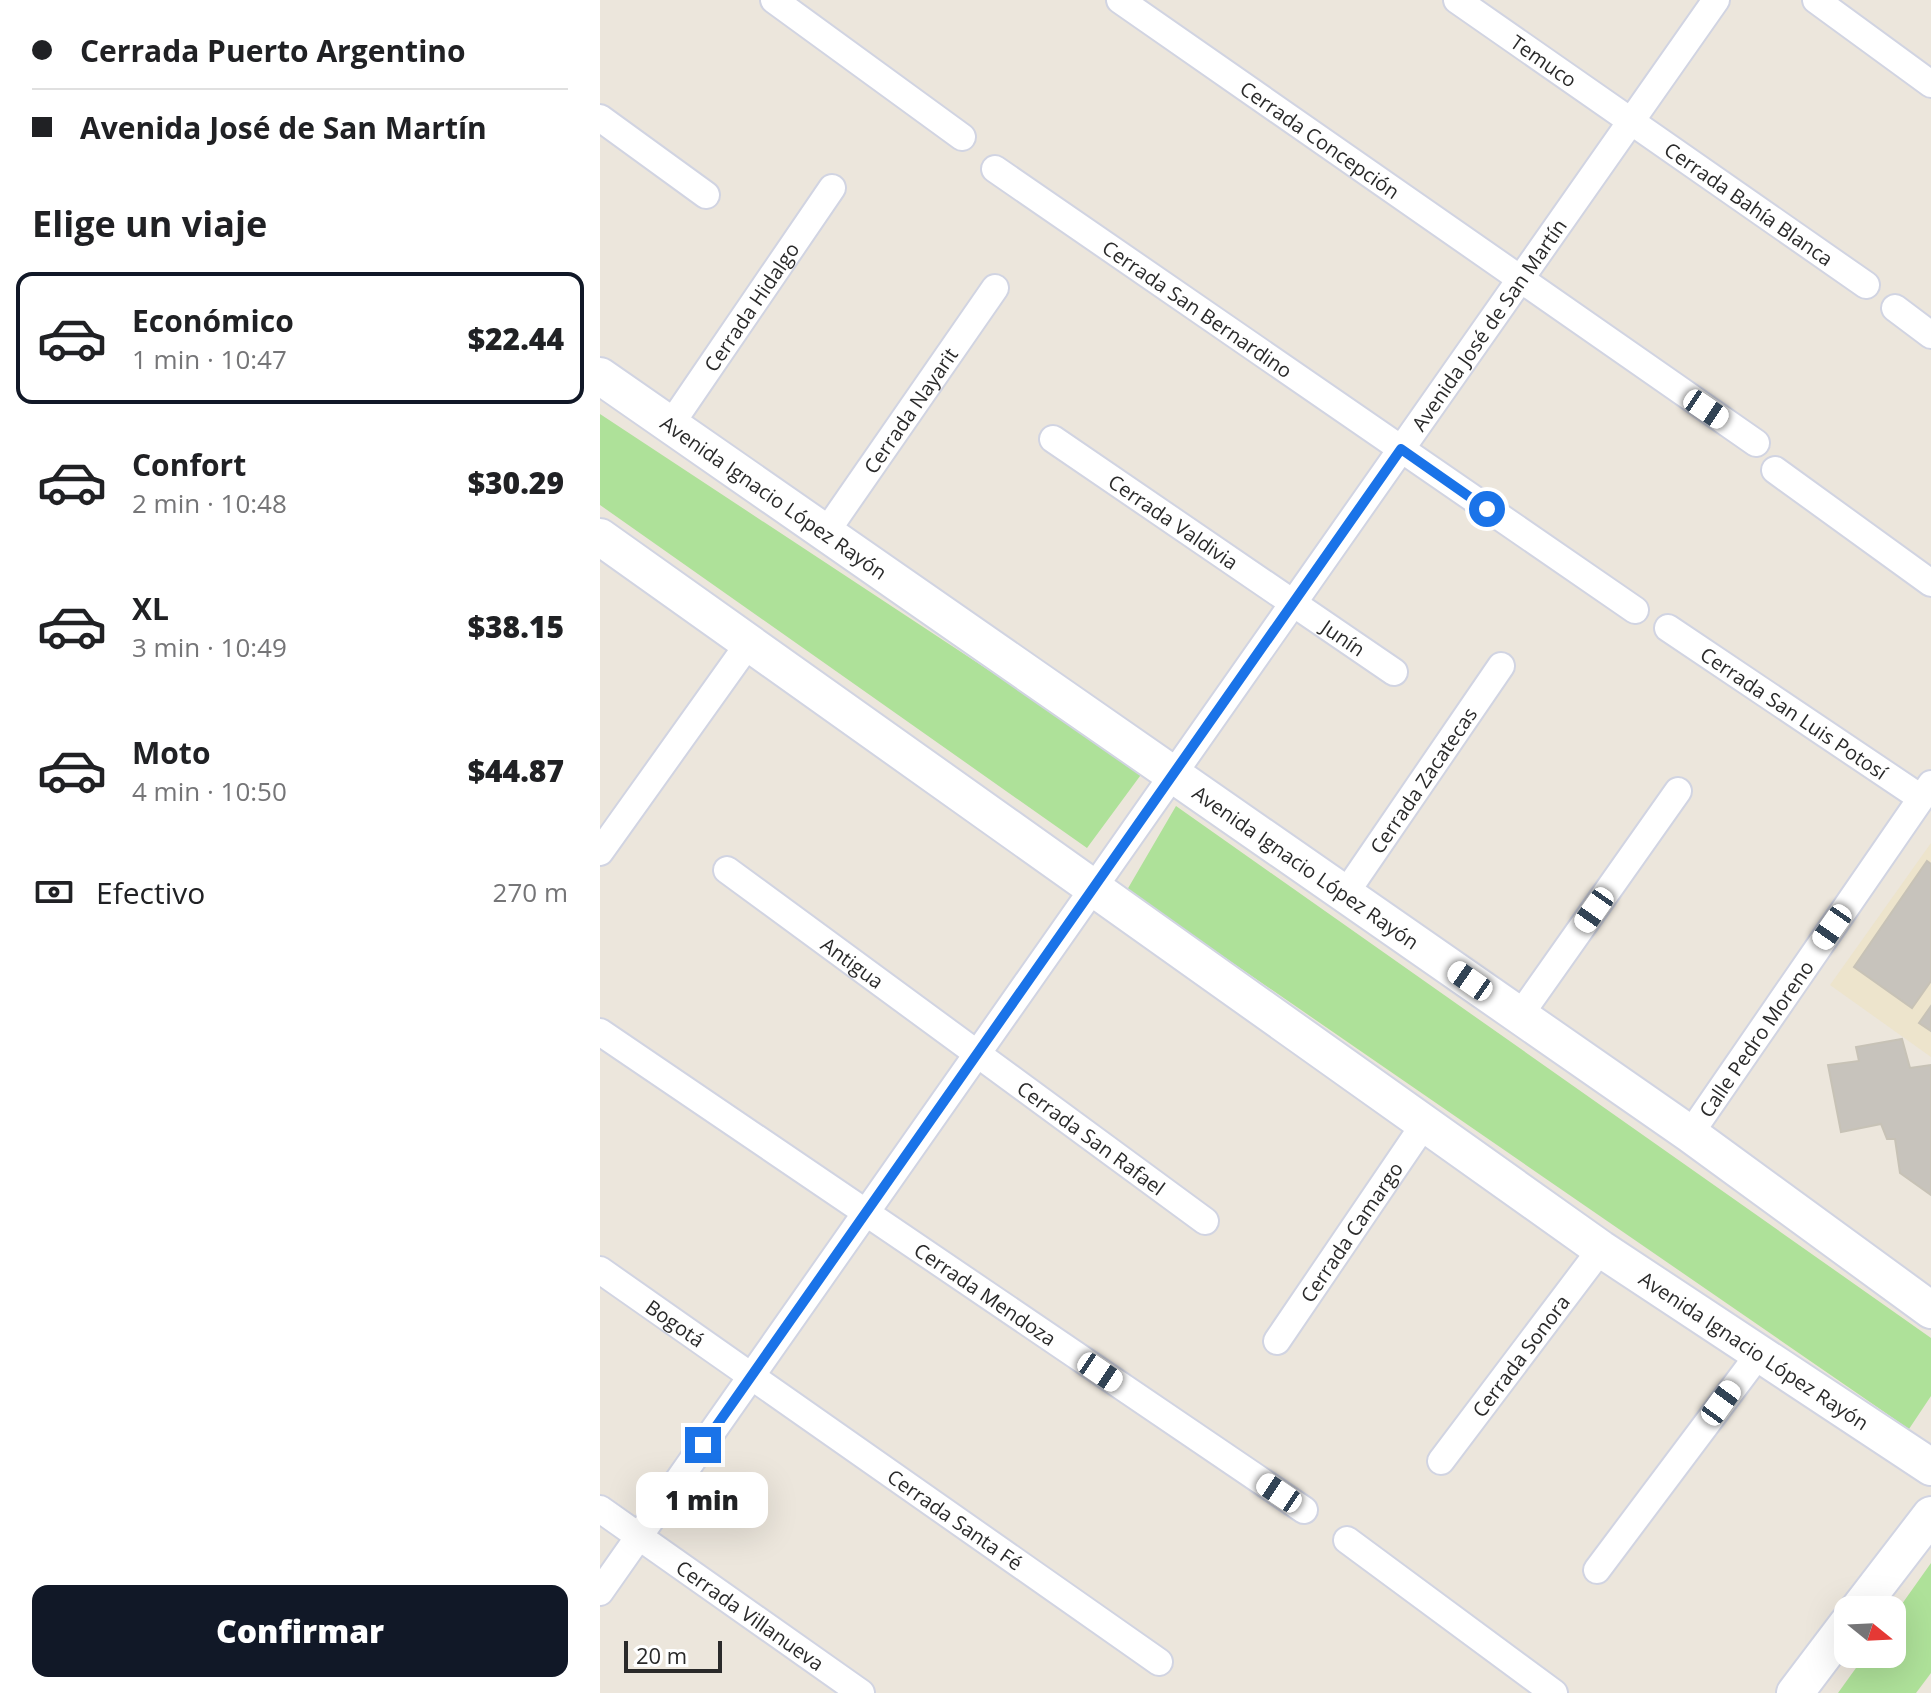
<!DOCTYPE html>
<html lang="es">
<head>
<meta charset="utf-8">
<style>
  :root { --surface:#fff; --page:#f6f6f6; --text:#202124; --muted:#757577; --line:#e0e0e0; --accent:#111827 }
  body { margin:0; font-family:"Open Sans",sans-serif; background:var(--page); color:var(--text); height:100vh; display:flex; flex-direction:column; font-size:30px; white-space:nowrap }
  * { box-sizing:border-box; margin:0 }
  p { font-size:26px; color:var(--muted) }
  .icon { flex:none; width:44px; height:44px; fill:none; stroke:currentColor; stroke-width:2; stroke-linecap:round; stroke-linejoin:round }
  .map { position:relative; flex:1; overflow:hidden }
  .details { display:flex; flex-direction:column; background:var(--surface); width:600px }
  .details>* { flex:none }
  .guide { display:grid; align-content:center; height:176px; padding:0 32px; background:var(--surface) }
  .needle { width:52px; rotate:108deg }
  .fabs { position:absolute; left:1234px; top:1596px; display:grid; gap:16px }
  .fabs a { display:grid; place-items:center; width:72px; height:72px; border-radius:16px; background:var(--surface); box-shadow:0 8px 32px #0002; font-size:40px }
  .scale { position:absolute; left:24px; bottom:20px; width:98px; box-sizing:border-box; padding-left:8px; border:4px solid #2a2a2a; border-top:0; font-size:22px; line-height:28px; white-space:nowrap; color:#2a2a2a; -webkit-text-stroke:6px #fff; paint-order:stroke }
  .end { position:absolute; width:36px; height:36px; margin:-18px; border:10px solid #1a73e8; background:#fff; box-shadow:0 0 0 4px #fff }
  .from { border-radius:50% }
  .bubble { position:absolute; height:56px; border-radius:16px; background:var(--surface); box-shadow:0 8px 32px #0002; font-size:26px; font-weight:800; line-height:56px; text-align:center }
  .car { position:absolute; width:24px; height:48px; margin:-24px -12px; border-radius:10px; box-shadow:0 0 6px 2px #0007; background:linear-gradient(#fff 24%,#345 0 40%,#fff 0 76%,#345 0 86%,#fff 0) }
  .guide b { display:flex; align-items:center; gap:28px; height:76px; font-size:30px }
  .guide b+b { border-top:2px solid var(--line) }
  .guide i { width:20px; height:20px; background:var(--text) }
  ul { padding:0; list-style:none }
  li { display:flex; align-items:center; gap:24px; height:132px; margin:0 16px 12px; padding:0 16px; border:4px solid transparent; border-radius:16px }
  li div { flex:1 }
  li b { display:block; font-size:30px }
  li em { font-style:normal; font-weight:800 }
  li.selected { border-color:var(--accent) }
  li>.icon { width:72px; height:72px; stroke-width:1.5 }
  h2 { padding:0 32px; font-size:36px; line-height:96px }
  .pay { display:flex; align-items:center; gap:20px; height:88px; padding:0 32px; font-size:30px }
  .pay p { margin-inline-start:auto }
  .action { display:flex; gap:16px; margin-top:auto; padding:16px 32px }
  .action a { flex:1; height:92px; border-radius:16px; background:var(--accent); color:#fff; font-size:32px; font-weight:800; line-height:92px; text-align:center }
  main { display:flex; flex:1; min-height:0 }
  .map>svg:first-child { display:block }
  .education { fill:#ede4cc }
  .green { fill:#aee199 }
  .building { fill:#c7c3bc; stroke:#c7c2b6; stroke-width:2 }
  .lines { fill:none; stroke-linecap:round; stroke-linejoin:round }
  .street-casing { stroke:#d1d4e2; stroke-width:30 }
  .secondary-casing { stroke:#d1d4e2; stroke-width:40 }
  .street { stroke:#fff; stroke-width:26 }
  .secondary { stroke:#fff; stroke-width:36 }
  .route { stroke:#1a73e8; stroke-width:10 }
  .labels { text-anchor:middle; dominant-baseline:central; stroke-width:7; stroke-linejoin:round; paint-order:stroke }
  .street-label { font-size:20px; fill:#2a2a2a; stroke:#fff }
</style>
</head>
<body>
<main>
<section class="details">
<div class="guide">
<b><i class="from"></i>Cerrada Puerto Argentino</b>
<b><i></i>Avenida José de San Martín</b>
</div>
<h2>Elige un viaje</h2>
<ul>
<li class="selected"><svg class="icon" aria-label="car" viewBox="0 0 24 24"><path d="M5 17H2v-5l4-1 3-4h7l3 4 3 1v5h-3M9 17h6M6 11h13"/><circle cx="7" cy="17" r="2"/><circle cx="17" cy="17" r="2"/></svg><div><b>Económico</b><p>1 min · 10:47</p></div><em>$22.44</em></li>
<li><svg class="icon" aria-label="car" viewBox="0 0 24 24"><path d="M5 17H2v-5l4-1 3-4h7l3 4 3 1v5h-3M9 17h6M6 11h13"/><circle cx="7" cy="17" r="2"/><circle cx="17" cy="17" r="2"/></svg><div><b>Confort</b><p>2 min · 10:48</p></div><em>$30.29</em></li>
<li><svg class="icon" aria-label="car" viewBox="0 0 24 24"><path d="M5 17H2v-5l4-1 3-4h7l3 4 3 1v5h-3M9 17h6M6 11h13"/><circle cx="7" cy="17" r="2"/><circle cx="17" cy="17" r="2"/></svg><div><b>XL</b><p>3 min · 10:49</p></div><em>$38.15</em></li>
<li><svg class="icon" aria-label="car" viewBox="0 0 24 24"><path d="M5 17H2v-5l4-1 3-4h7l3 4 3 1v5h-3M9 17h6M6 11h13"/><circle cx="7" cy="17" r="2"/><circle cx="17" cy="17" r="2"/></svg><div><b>Moto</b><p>4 min · 10:50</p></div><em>$44.87</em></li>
</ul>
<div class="pay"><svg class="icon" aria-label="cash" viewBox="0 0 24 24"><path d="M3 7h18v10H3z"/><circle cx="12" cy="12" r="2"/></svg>Efectivo<p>270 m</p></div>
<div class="action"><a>Confirmar</a></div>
</section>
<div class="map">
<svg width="1331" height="1693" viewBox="0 0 1331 1693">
  <rect width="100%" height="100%" fill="#ece6dc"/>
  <!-- education -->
  <path class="education" d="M1331,843V1057L1230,985Z"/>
  <!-- green -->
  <path class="green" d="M0,414L543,772L487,848L0,505Z
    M576,806L1331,1338V1396L1309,1429L527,890Z
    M1331,1563V1673L1316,1693H1238L1266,1654H1292V1618Z"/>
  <!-- building -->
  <path class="building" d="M1327,861L1331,864V981L1312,1008L1254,967Z
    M1331,1006V1031L1319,1023Z
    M1302,1039L1310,1068L1331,1065V1195L1300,1173L1295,1139H1287L1281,1124L1241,1132L1228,1065L1259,1061L1256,1047Z"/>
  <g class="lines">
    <!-- street casing -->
    <g class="street-casing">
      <g id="street">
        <path d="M174,0L362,137"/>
        <path id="s1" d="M520,0L1156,443"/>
        <path id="s2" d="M857,0L1266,285"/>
        <path d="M1216,0L1331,84"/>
        <path d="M0,118L106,195"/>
        <path id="s3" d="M395,169L1035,610"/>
        <path d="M1295,308L1331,335"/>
        <path id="s4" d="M71,424L232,188"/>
        <path id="s5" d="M453,439L794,672"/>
        <path d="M1175,470L1331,583"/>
        <path id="s6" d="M226,532L395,288"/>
        <path id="s7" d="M1068,628L1321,798"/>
        <path d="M0,852L149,643"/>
        <path id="s8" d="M127,870L605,1221"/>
        <path id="s9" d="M745,894L901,666"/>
        <path d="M920,1015L1078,791"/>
        <path id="s10" d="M0,1032L704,1510"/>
        <path id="s11" d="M1090,1134L1331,784"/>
        <path id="s12" d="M0,1270L559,1662"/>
        <path id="s13" d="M677,1341L825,1123"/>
        <path id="s14" d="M841,1461L1001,1249"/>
        <path id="s15" d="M0,1509L261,1693"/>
        <path d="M747,1540L954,1693"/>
        <path d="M997,1570L1159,1354"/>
        <path id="s16" d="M0,1592L1116,0"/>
      </g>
    </g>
    <!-- secondary casing -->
    <g class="secondary-casing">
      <g id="secondary">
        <path id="s17" d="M0,376L1090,1134L1331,1310"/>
        <path id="s18" d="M0,537L1001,1249L1331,1467"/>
        <path d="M1258,1610L1331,1515"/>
        <path d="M1195,1693L1248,1623"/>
      </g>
    </g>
    <!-- street -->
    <use href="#street" class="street"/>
    <!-- secondary -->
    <use href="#secondary" class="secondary"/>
  </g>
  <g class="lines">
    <!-- route -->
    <path class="route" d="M103,1445L801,449L887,509"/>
  </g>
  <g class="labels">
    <!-- street labels -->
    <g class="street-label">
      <text stroke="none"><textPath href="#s2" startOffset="106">Temuco</textPath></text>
      <text stroke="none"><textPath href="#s1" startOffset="244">Cerrada Concepción</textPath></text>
      <text stroke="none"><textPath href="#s2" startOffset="356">Cerrada Bahía Blanca</textPath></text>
      <text stroke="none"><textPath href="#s4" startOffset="142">Cerrada Hidalgo</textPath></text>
      <text stroke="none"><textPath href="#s3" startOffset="246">Cerrada San Bernardino</textPath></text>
      <text stroke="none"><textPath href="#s16" startOffset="1548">Avenida José de San Martín</textPath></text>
      <text stroke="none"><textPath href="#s6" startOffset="148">Cerrada Nayarit</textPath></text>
      <text stroke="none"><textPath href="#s17" startOffset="212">Avenida Ignacio López Rayón</textPath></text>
      <text stroke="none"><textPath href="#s5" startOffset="146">Cerrada Valdivia</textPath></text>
      <text stroke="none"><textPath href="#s5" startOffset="352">Junín</textPath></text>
      <text stroke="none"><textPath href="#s7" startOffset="152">Cerrada San Luis Potosí</textPath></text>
      <text stroke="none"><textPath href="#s9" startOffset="138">Cerrada Zacatecas</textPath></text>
      <text stroke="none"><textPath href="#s17" startOffset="860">Avenida Ignacio López Rayón</textPath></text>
      <text stroke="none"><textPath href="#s8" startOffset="156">Antigua</textPath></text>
      <text stroke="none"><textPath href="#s11" startOffset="116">Calle Pedro Moreno</textPath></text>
      <text stroke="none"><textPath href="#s8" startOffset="452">Cerrada San Rafael</textPath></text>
      <text stroke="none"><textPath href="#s13" startOffset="132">Cerrada Camargo</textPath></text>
      <text stroke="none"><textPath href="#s10" startOffset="466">Cerrada Mendoza</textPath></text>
      <text stroke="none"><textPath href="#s12" startOffset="92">Bogotá</textPath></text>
      <text stroke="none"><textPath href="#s18" startOffset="1412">Avenida Ignacio López Rayón</textPath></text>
      <text stroke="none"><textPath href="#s14" startOffset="132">Cerrada Sonora</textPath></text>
      <text stroke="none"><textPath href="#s12" startOffset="434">Cerrada Santa Fé</textPath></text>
      <text stroke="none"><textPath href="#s15" startOffset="184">Cerrada Villanueva</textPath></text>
    </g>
  </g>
</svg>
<div class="fabs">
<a><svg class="needle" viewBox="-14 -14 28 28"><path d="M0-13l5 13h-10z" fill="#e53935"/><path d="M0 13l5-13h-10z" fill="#757577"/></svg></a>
</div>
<div class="scale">20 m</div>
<i class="end from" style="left:887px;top:509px"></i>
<i class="end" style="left:103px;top:1445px"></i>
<div class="bubble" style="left:36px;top:1472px;width:132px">1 min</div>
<i class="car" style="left:1106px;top:409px;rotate:124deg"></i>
<i class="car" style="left:994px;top:910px;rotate:215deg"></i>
<i class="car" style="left:1232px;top:927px;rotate:215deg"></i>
<i class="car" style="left:870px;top:981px;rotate:305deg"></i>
<i class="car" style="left:500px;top:1372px;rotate:124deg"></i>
<i class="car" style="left:1121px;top:1403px;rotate:36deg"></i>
<i class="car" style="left:679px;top:1493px;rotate:304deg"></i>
</div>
</main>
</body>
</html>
